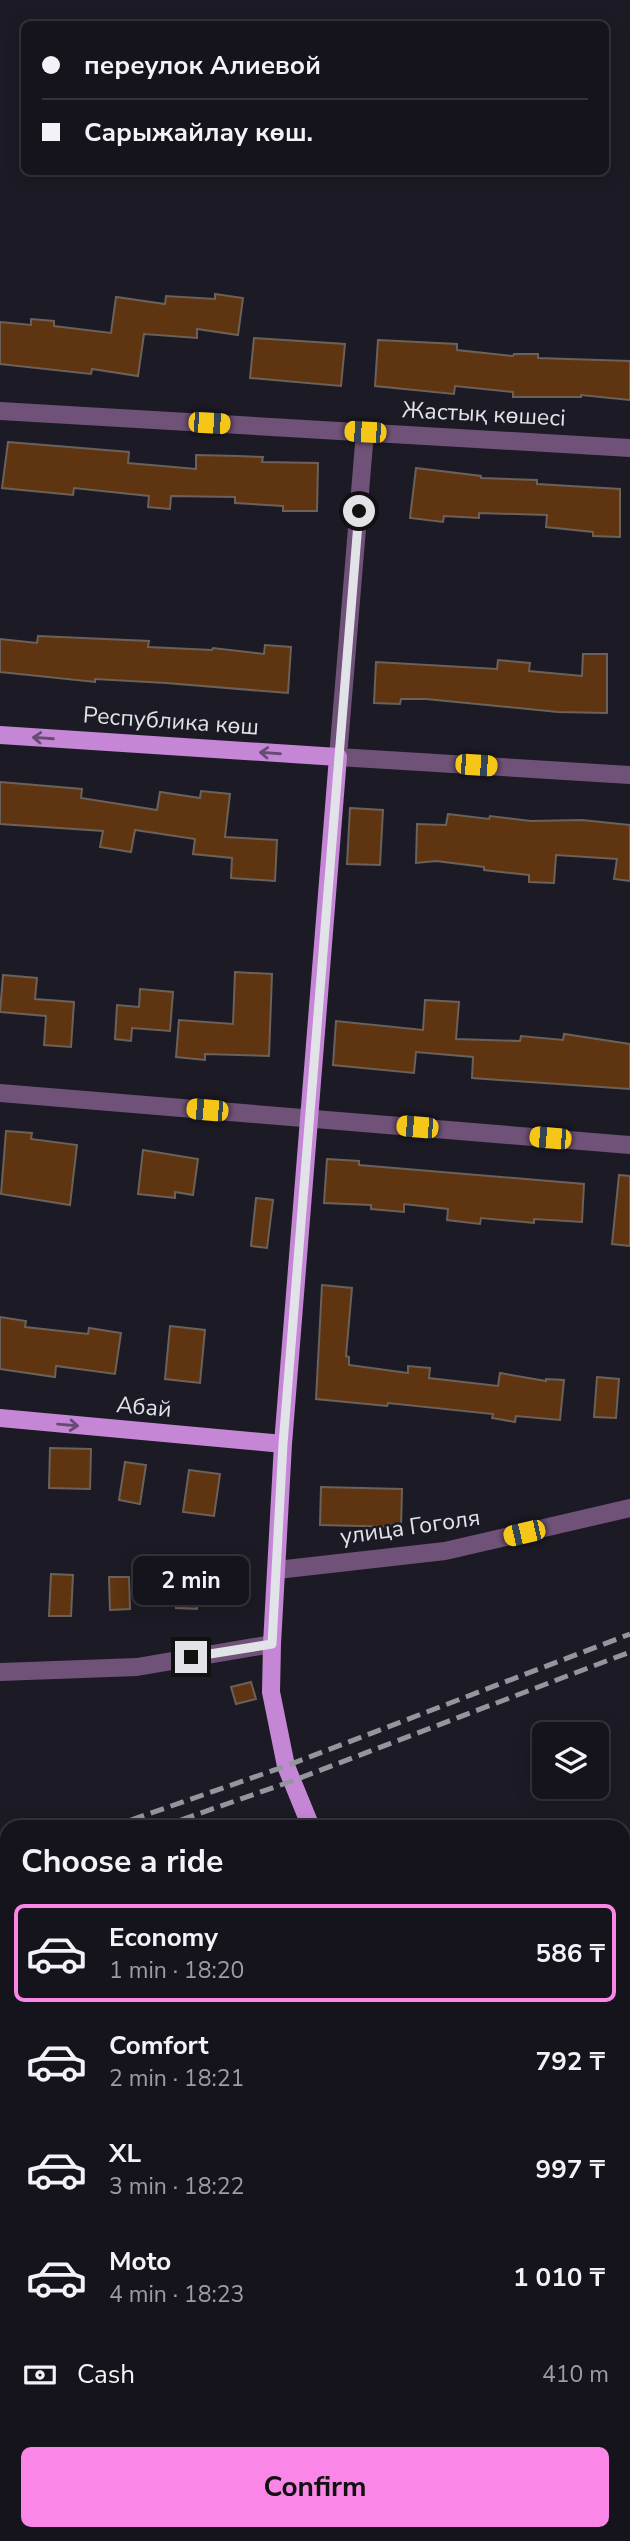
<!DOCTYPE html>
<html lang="en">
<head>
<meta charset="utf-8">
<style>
  :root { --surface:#15141c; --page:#1e1d25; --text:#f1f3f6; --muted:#9d9ea3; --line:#34333b; --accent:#fa87e7 }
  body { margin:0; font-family:"Nunito Sans",sans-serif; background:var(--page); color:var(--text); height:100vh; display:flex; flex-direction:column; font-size:26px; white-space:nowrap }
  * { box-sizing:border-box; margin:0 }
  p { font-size:23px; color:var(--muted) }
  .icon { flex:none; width:38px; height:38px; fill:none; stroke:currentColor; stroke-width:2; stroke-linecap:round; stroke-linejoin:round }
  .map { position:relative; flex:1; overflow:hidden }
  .drawer { position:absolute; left:0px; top:1820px; width:630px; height:721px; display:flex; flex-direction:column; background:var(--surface); border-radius:21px 21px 0 0; box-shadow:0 4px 18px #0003,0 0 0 2px var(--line) }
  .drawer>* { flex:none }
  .top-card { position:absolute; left:21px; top:21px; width:588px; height:154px; border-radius:10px; box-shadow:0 4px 18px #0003,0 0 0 2px var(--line); display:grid; align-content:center; height:154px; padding:0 21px; background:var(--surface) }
  .tools { position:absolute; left:532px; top:1722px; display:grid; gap:14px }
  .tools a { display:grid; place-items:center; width:77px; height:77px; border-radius:10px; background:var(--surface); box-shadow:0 4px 18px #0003,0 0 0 2px var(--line); font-size:35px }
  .end { position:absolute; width:32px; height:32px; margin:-16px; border:9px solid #e2e2e9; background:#111; box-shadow:0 0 0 4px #111 }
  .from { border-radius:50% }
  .bubble { position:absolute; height:49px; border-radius:10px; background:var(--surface); box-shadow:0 4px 18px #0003,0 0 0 2px var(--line); font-size:23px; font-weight:700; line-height:49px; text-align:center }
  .car { position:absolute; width:21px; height:42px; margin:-21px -10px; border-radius:9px; box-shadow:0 0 5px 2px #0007; background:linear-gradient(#f5c518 24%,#345 0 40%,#f5c518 0 76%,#345 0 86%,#f5c518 0) }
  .top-card b { display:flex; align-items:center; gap:24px; height:66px; font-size:26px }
  .top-card b+b { border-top:2px solid var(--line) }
  .top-card i { width:18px; height:18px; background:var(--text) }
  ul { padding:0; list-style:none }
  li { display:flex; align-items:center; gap:21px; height:98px; margin:0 14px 10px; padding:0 7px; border:4px solid transparent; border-radius:10px }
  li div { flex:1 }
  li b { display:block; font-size:26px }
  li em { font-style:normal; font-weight:700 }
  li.selected { border-color:var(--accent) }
  li>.icon { width:63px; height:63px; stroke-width:1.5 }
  h2 { padding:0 21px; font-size:32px; line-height:84px }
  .pay { display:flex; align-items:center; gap:18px; height:77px; padding:0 21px; font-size:26px }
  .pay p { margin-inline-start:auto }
  .action { display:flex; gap:14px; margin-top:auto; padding:14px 21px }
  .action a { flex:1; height:80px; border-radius:10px; background:var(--accent); color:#111; font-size:28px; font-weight:700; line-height:80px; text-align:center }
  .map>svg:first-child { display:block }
  .green { fill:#2f380d }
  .building { fill:#5e3411; stroke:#6c6159; stroke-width:2 }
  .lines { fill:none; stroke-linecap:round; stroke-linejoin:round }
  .minor { stroke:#705278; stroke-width:18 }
  .major { stroke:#c686d6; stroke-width:18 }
  .rail { stroke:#95959d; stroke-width:5; stroke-dasharray:14 7; stroke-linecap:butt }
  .oneway { stroke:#684b75 }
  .route { stroke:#e2e2e9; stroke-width:9 }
  .labels { text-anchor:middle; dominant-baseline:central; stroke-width:5; stroke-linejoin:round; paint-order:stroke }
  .street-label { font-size:23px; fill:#e2e2e9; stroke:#1c1b25 }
</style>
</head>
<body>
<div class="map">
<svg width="630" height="2541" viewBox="0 0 630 2541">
  <rect width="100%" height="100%" fill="#1c1b25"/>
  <!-- green -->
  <path class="green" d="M0,2127L7,2128V2534H290V2541H59L0,2534Z"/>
  <!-- building -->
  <path class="building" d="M215,294L243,298L238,335L197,329V338L144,334L138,376L92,369L91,374L0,364V322L31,325V319L54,321V326L111,333L116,297L165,304L166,296L215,299Z
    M254,338L345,344L341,386L250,378Z
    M378,340L457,344V350L513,356L514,354H538V358L630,361V400L581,395V397H513V392L455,386L454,394L375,386Z
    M8,442L129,452L128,463L196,469V455L238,456L263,457L262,462L318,463L317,511H283V506L235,503V497L171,496L170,509L148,507L149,496L74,488L73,495L2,488Z
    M416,468L481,476V478L537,480V484L620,489V537L593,536V532L546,527L547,515L479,513V518L444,516L443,522L410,518Z
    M38,636L149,641L148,647L212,650L213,648L264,654L265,645L291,647L288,693L166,683L95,679V682L0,672V639L37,643Z
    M583,654H607V713L558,712L426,699H401L400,704L374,703L376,662L497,669L498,660L530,663L529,671L582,676Z
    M0,782L82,789L81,798L157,810L160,792L200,798L201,791L230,794L225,837L277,840L275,881L231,878L232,858L193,854L195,839L135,830L131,852L100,847L103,831L0,824Z
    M350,808L383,810L380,865L347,864Z
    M448,814L489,819L490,816L531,821L582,820L630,825V881L614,879L617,859L556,855L554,883L529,882V875L484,870V867L436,861L416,863L417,824L446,825Z
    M235,972L272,974L269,1056L205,1054V1060L176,1057L179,1020L233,1024Z
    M3,975L37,978L35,999L74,1002L71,1047L44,1045L46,1016L0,1012Z
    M140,989L173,992L170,1031L132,1028L131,1041L115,1039L117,1005L139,1007Z
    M425,1000L459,1002L456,1039L520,1041L521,1036L563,1040L564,1034L630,1044V1089L472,1078L473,1057L416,1052L414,1073L333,1065L336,1021L423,1030Z
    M6,1131L32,1133L31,1139L77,1145L70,1205L1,1194Z
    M143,1150L198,1159L193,1195L175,1192V1198L138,1194Z
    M327,1159L359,1161V1165L584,1184L582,1222L534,1219V1223L481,1218L480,1224L447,1220L448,1209L404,1204V1212L371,1209V1205L324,1203Z
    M619,1175L630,1176V1246L612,1244Z
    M256,1198L273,1200L267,1248L251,1246Z
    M322,1285L352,1288L346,1356L349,1357V1365L408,1373V1366L430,1368L429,1378L498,1386L500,1373L546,1381V1379L564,1380L560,1420L516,1416L515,1422L492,1418L493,1414L388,1403L387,1406L316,1399Z
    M0,1317L26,1321L25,1327L88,1334L89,1328L121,1333L115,1374L56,1366L55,1377L0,1369Z
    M170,1326L205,1330L200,1383L165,1379Z
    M597,1377L619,1379L616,1418L594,1417Z
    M50,1448L91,1449L90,1489L49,1488Z
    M125,1462L146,1465L140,1504L119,1500Z
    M189,1470L220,1474L214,1516L183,1512Z
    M321,1487L402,1489L401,1527L320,1525Z
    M178,1571L199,1573L197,1609L176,1608Z
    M51,1574L73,1575L71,1616H49Z
    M109,1577H129L130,1609L110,1610Z
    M251,1682L256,1699L236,1704L231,1687Z"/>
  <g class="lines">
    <!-- minor -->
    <path class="minor" d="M0,411L630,448
      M365,432L338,757L630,775
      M0,1093L630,1145
      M277,1570L445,1551L630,1508
      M0,1672L137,1667L272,1644
      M0,2082H7"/>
    <!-- major -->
    <path class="major" d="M0,735L338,757L283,1444L272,1644L271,1692L286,1766L311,1827
      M0,1418L283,1444
      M623,2079L630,2080"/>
    <!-- rail -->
    <path class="rail" d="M111,1827L286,1766L630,1634
      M161,1827L292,1781L630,1652
      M0,1862L7,1860
      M0,1879L7,1877"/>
  </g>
  <!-- one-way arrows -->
  <defs><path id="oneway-shaft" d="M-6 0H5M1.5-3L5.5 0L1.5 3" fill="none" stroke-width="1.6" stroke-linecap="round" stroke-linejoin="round" transform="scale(1.75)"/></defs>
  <g class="oneway">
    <use href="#oneway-shaft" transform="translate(43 738) rotate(-176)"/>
    <use href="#oneway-shaft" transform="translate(270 753) rotate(-176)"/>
    <use href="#oneway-shaft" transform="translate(68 1425) rotate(5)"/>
  </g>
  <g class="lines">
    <!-- route -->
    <path class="route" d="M191,1657L272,1644L283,1444L359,511"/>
  </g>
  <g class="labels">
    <!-- street labels -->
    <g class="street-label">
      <text transform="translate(484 414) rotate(3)">Жастық көшесі</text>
      <text transform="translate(171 721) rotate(4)">Республика көш</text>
      <text transform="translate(144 1407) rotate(5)">Абай</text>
      <text transform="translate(410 1527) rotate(-8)">улица Гоголя</text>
    </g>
  </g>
</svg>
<div class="tools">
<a><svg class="icon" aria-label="layers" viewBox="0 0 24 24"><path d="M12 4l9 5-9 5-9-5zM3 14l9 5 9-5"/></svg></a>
</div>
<i class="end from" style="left:359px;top:511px"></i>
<i class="end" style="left:191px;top:1657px"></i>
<div class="bubble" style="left:133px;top:1556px;width:116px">2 min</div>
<i class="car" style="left:209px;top:423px;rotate:93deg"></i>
<i class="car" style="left:365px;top:432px;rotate:273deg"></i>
<i class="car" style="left:476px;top:765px;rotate:94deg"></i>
<i class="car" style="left:207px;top:1110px;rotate:275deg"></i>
<i class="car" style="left:417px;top:1127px;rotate:275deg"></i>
<i class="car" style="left:550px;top:1138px;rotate:275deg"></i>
<i class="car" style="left:524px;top:1533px;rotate:257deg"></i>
<div class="top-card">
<b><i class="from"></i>переулок Алиевой</b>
<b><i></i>Сарыжайлау көш.</b>
</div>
<section class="drawer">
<h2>Choose a ride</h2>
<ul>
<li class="selected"><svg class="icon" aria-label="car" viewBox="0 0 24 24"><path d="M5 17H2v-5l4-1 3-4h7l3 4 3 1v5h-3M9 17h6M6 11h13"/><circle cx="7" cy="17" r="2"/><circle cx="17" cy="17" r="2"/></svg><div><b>Economy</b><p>1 min · 18:20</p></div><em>586 ₸</em></li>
<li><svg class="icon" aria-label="car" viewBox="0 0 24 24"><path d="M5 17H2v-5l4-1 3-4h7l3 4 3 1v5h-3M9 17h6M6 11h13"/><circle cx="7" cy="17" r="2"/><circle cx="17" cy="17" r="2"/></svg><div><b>Comfort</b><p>2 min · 18:21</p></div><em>792 ₸</em></li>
<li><svg class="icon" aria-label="car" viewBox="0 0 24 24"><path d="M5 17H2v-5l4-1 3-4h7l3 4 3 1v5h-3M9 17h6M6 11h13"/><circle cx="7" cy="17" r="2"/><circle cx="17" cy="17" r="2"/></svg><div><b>XL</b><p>3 min · 18:22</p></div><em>997 ₸</em></li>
<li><svg class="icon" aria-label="car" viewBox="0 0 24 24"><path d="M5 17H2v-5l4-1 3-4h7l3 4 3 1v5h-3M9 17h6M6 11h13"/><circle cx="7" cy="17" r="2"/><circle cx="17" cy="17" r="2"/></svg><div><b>Moto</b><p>4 min · 18:23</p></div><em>1 010 ₸</em></li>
</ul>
<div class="pay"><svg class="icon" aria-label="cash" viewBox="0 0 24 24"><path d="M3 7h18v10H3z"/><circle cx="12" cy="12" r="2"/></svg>Cash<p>410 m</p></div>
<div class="action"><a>Confirm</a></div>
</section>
</div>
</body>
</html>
